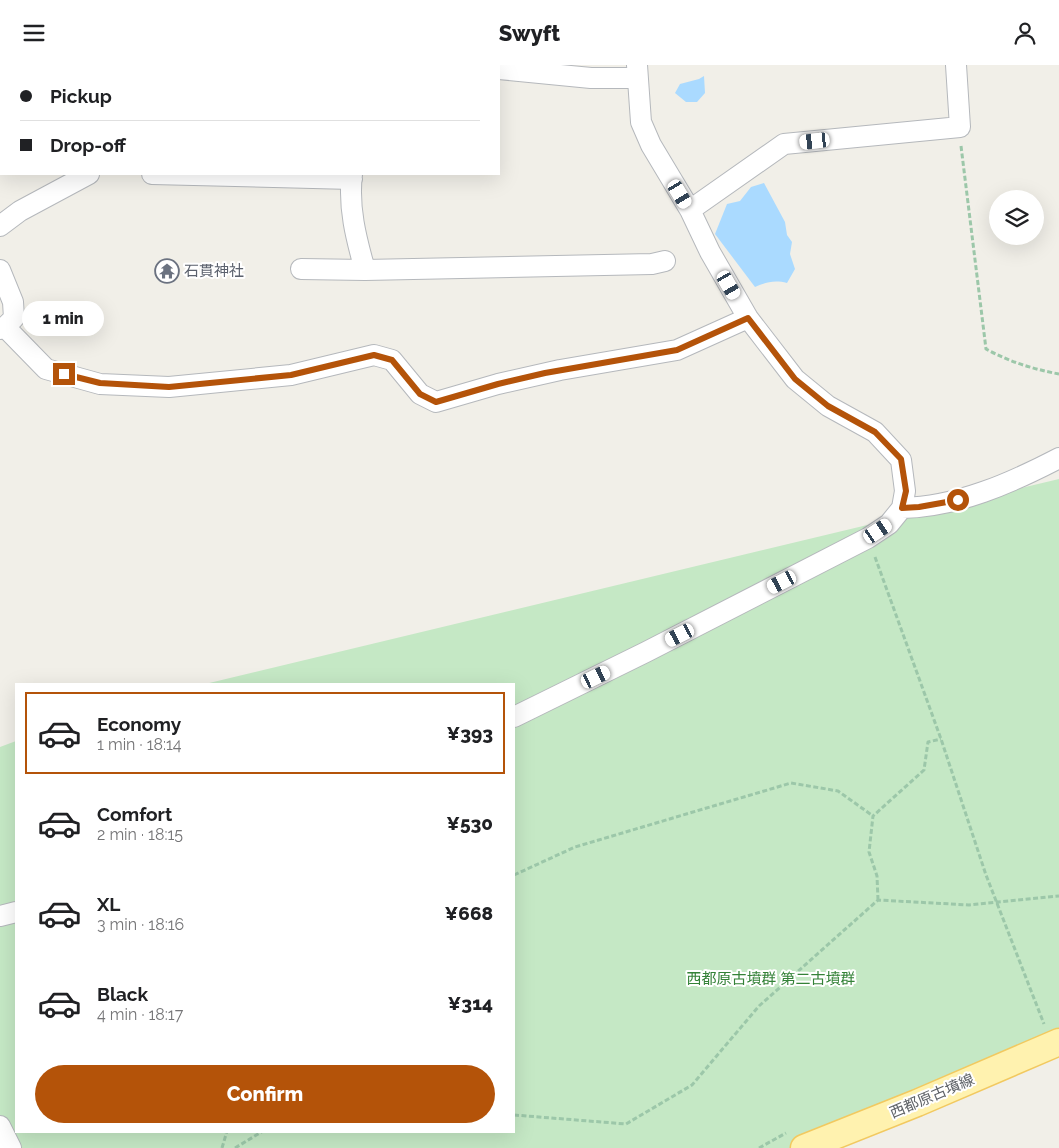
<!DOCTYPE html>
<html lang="en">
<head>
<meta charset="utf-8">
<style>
  :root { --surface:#fff; --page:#f2f2f2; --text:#202124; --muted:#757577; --line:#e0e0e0; --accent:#b45309 }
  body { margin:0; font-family:Raleway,"Noto Sans JP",sans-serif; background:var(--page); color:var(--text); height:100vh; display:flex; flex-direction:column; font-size:19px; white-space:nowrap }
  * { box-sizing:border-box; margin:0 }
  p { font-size:16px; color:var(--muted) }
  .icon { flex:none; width:28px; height:28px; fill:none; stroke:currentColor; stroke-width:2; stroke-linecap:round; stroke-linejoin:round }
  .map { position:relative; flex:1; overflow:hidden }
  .sheet { position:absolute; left:15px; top:618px; width:500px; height:450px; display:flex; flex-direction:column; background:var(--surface); border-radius:0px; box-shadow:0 5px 20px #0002 }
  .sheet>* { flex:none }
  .hud { position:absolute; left:0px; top:0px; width:500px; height:110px; box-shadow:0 5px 20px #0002; display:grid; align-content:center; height:110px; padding:0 20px; background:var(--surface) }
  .fabs { position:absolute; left:989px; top:125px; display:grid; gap:10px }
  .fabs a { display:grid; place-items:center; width:55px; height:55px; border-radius:50%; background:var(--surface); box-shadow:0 5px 20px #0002; font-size:25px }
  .end { position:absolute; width:22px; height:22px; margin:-11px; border:6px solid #b45309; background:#fff; box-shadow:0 0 0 2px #fff }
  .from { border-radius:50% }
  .bubble { position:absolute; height:35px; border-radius:18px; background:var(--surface); box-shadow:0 5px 20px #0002; font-size:16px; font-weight:800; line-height:35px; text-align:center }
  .car { position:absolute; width:15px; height:30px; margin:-15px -8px; border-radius:6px; box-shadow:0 0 4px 1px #0007; background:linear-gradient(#fff 24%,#345 0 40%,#fff 0 76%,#345 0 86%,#fff 0) }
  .hud b { display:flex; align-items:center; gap:18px; height:48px; font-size:19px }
  .hud b+b { border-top:1px solid var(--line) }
  .hud i { width:12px; height:12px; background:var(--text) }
  ul { padding:9px 0 0; list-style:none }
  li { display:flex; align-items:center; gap:15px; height:82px; margin:0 10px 8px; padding:0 10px; border:2px solid transparent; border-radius:0px }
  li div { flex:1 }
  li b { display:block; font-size:19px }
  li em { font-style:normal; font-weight:800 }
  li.on { border-color:var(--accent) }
  li>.icon { width:45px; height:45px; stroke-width:1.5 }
  .cta { display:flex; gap:10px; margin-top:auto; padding:10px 20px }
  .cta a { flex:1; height:58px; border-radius:30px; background:var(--accent); color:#fff; font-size:20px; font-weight:800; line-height:58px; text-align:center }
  header { display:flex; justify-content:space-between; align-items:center; height:65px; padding:0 20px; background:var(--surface); font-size:22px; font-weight:800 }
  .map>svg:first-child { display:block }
  .green { fill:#c5e8c5 }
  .water { fill:#aadaff }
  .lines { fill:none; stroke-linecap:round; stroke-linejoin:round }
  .minor-casing { stroke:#b5b8bc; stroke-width:22 }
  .major-casing { stroke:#f2c960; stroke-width:29 }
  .path { stroke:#9cc7a9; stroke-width:3; stroke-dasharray:5 2.5; stroke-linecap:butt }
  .minor { stroke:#fff; stroke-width:20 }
  .major { stroke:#fff2af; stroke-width:26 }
  .route { stroke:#b45309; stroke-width:6 }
  .labels { text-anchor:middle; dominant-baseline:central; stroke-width:4; stroke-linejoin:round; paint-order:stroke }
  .worship-label { font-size:15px; fill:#5b616d; stroke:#fff; text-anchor:start }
  .park-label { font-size:15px; fill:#348238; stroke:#fff }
  .street-label { font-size:15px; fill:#5f6368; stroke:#fff }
</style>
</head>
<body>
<header><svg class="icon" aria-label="menu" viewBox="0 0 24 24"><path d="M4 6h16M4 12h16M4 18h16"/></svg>Swyft<svg class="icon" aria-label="person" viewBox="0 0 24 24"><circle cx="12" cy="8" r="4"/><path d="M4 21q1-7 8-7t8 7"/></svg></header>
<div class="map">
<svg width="1059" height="1083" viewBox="0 0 1059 1083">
  <rect width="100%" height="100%" fill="#f1efe8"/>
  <!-- green -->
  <path class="green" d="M1059,414V977L804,1083H0V682L16,676V1066H514V619H205Z"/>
  <!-- water -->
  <path class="water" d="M704,11L705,28L697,37H686L675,28L680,19L699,14Z
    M764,118L785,157L787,170L792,177L790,189L795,204L787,218C775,215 766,217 755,222L715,169L727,139L740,136L751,122Z"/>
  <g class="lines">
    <!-- minor casing -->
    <g class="minor-casing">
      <path id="minor" d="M479,0L484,1
        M366,1V0
        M499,4L591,13H636
        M152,109L352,114
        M352,109C348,142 356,173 365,205L652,199L665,196
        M690,145L784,79L960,62L956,0
        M0,161L20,146L89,109
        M301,204L365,205
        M0,205L13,237L14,253L5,262
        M0,264L5,262L46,304L100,319L169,322L291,310L374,290L392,295L420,329L436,337L498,319L560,305L677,285L748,253
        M902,443C957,442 1011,418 1059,393
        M514,652L646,587L868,473L889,459L902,443L905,426L901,395L875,367L828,341L795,314L748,253L710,187L690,145L651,80L641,57L637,0
        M0,851L16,847
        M0,1061L11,1083"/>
    </g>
    <!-- major casing -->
    <g class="major-casing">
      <path id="major" d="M804,1083L917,1038L1059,977"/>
    </g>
    <!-- path -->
    <path class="path" d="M961,81L986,284C1010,297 1033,304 1059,309
      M875,492L941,674L986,810L1044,959
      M514,810L575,782L791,718L838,726L873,751
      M878,835L877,811L869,787L873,751L924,705L928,677L941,674
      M514,1050L626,1059L692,1020L759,941L878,835L969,840L1059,831
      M222,1083L227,1066
      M235,1083L263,1066
      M759,1083L786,1068"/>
    <!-- minor -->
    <use href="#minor" class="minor"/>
    <!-- major -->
    <use href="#major" class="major"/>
  </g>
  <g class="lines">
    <!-- route -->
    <path class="route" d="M64,309L100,318L169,322L291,310L374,290L392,295L420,329L436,337L498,319L545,308L677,285L748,253L795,314L828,341L875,367L901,394L906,426L902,443L919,442L958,435"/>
  </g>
  <!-- icons -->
  <defs>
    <g id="temple-ring" transform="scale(1.25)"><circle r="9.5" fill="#fff" stroke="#6b7280" stroke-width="1.5"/><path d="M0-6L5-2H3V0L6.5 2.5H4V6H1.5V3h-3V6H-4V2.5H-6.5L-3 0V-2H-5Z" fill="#6b7280"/></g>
  </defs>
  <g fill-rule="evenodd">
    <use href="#temple-ring" x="167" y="206"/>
  </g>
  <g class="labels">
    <!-- worship labels -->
    <g class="worship-label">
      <text x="184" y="206">石貫神社</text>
    </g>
    <!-- park labels -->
    <g class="park-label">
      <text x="771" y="914">西都原古墳群 第二古墳群</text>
    </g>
    <!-- street labels -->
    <g class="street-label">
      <text transform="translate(932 1031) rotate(-23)">西都原古墳線</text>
    </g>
  </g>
</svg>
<div class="fabs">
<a><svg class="icon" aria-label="layers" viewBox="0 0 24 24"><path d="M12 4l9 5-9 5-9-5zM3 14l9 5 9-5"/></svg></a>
</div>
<i class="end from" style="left:958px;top:435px"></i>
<i class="end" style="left:64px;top:309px"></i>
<div class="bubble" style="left:22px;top:236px;width:82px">1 min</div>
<i class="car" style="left:815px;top:76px;rotate:264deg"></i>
<i class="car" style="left:680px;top:129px;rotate:149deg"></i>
<i class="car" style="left:729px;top:220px;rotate:150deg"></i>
<i class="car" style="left:878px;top:466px;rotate:56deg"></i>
<i class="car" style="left:782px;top:517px;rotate:243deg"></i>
<i class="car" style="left:680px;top:570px;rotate:243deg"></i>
<i class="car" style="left:596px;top:612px;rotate:64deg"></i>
<div class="hud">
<b><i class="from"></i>Pickup</b>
<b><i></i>Drop-off</b>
</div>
<section class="sheet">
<ul>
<li class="on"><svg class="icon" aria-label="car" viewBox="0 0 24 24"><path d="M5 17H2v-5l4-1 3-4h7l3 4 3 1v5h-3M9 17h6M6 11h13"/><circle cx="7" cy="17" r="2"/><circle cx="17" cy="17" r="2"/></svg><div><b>Economy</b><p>1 min · 18:14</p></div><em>¥393</em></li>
<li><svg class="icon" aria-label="car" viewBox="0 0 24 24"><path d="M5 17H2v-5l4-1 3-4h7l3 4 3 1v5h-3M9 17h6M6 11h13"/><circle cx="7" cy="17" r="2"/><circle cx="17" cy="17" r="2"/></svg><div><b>Comfort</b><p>2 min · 18:15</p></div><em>¥530</em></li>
<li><svg class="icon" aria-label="car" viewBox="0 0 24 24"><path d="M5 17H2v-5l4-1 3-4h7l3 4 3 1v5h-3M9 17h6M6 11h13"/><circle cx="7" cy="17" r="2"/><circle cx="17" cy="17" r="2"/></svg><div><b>XL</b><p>3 min · 18:16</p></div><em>¥668</em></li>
<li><svg class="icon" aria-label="car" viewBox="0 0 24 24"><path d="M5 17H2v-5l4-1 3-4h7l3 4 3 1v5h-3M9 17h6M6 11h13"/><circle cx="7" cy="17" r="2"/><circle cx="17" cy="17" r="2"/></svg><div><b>Black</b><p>4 min · 18:17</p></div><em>¥314</em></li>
</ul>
<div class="cta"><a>Confirm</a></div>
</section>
</div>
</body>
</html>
